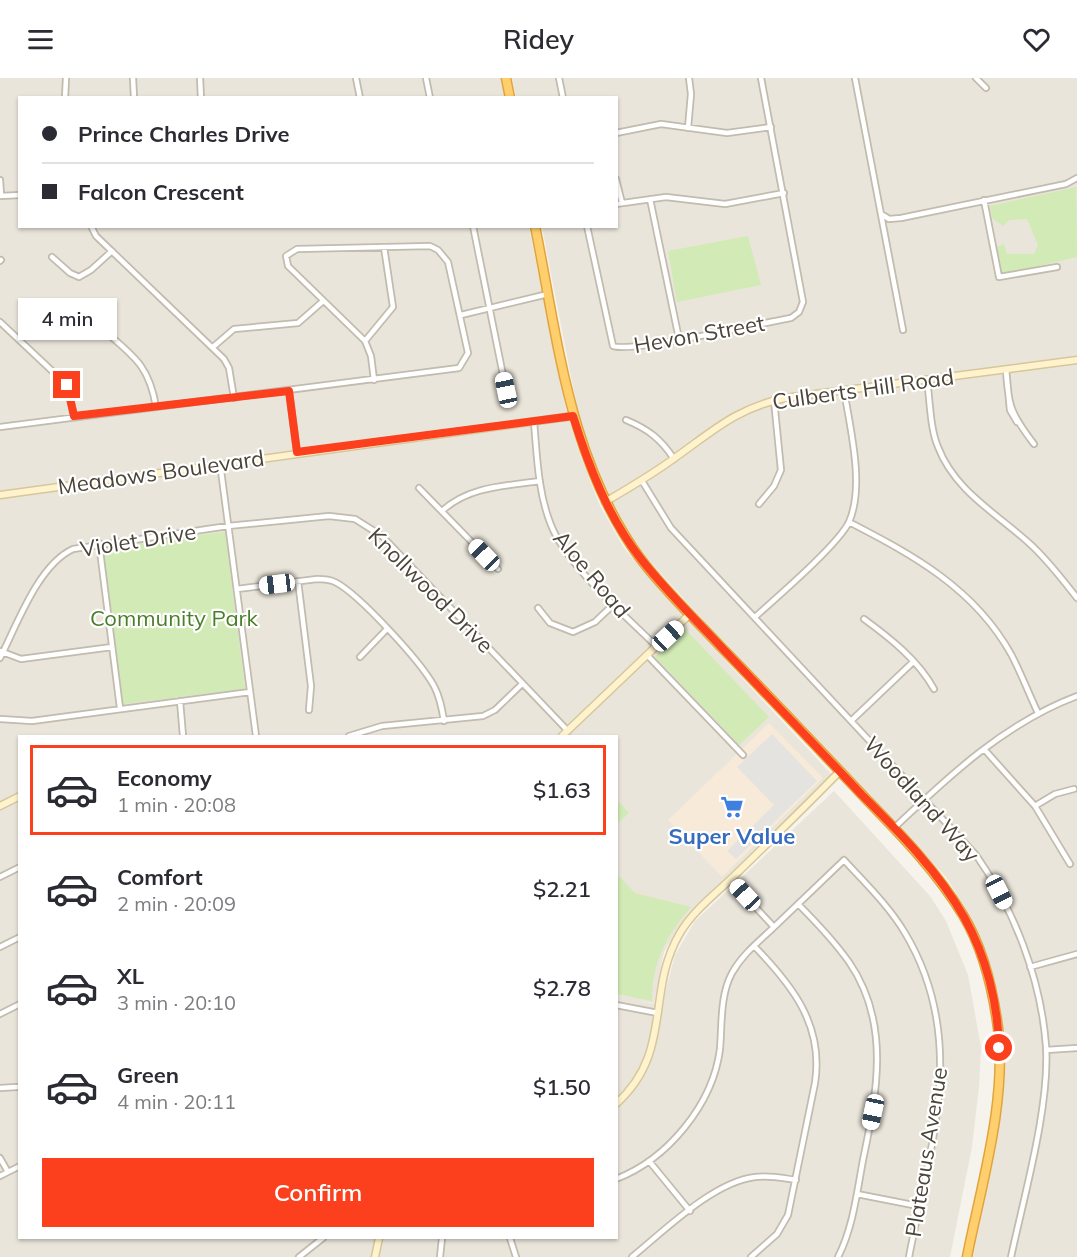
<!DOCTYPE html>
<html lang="en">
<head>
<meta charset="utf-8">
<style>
  :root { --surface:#fff; --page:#f2f2f3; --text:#2b2b33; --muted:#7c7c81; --line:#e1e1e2; --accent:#fc3f1d }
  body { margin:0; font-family:Mulish,sans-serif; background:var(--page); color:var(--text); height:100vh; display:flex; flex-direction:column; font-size:22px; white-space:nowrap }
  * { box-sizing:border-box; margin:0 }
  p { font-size:20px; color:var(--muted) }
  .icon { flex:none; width:33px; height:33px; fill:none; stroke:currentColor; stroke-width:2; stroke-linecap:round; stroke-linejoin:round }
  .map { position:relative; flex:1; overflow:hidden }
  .sheet { position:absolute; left:18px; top:657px; width:600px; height:504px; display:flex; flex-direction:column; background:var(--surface); border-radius:0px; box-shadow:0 2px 4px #0004 }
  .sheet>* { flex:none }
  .banner { position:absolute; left:18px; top:18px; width:600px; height:132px; border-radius:0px; box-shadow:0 2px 4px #0004; display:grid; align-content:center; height:132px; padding:0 24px; background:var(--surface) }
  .end { position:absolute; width:27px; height:27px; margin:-14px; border:8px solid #fc3f1d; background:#fff; box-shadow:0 0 0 3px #fff }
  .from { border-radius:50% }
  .bubble { position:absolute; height:42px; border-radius:0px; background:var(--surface); box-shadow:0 2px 4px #0004; font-size:20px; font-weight:600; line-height:42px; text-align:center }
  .car { position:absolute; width:18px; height:36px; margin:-18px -9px; border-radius:8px; box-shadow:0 0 4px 2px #0007; background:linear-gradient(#fff 24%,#345 0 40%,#fff 0 76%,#345 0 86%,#fff 0) }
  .banner b { display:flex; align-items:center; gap:21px; height:57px; font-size:22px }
  .banner b+b { border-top:2px solid var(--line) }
  .banner i { width:15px; height:15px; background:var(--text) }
  ul { padding:10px 0 0; list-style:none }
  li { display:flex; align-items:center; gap:18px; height:90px; margin:0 12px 9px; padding:0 12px; border:3px solid transparent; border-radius:0px }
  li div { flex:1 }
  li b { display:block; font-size:22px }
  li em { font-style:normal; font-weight:600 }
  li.selected { border-color:var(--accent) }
  li>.icon { width:54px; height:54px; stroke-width:1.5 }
  .button { display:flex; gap:12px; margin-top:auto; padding:12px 24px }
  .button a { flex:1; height:69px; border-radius:0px; background:var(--accent); color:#fff; font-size:24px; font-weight:600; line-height:69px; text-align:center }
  header { display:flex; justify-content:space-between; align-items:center; height:78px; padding:0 24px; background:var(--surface); font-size:27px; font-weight:600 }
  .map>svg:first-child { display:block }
  .residential { fill:#eae5da; fill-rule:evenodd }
  .commercial { fill:#f7ead8 }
  .green { fill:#d2eab5 }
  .parking { fill:#e5e3e0 }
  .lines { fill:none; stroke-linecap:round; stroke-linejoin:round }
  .street-casing { stroke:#c2bbae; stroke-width:8 }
  .secondary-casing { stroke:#d6c79b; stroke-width:9 }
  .highway-casing { stroke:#e0a43c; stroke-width:11 }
  .street { stroke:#fff; stroke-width:4.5 }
  .secondary { stroke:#fff3cd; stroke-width:6 }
  .highway { stroke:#ffcf6e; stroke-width:8 }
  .route { stroke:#fc3f1d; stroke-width:8 }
  .labels { text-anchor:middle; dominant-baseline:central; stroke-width:4.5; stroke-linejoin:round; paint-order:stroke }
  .street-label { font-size:22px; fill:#4b4439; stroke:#fff }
  .park-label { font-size:22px; fill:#4a7f2a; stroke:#fff }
  .shop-label { font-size:22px; font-weight:bold; fill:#366cbe; stroke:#fff }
</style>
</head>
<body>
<header><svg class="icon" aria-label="menu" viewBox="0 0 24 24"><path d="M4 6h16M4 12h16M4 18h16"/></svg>Ridey<svg class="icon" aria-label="heart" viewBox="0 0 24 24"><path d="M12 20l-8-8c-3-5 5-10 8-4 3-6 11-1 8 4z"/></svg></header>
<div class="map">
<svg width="1077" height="1179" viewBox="0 0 1077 1179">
  <rect width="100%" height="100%" fill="#f6f3ec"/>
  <!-- residential -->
  <path class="residential" d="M0,0H501L505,19L20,20V148L529,149L566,331L580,377L600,428L624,470L654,505L832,697L678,850L664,874L654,925L632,922L662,927L675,877L695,843L834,713L930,818L946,843L968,897L981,969L979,1008L972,1069L950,1179H0ZM20,658H616V1160H20Z
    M512,0H1077V1179H973L996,1069L1005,971L998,917L979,859L968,834L946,799L721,562L647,480L625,448L594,386L579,340L542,149L616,148V20L516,19Z"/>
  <!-- commercial -->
  <path class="commercial" d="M769,645L823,700L722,799L668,742Z"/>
  <!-- green -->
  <path class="green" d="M1076,109L1077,179L1000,197L996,169L1004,166L1007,176H1034L1038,167L1027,141L1009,142L1003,148L992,140L990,128Z
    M748,158L761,207L677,224L668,173Z
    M225,454L245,611L123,626L103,469Z
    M684,550L769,639L739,667L655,579Z
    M618,723L629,735L617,746V724Z
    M616,795L635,815L691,829C666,858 652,884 652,923L617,916Z"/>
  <!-- parking -->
  <path class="parking" d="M772,656L817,703L736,781L727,773L774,727L737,689Z"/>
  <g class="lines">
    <!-- street casing -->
    <g class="street-casing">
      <path id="street" d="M133,0L134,20
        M200,0L201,20
        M356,0L360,20
        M426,0L430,20
        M559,0L563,20
        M855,0L903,252
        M976,0L986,10
        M65,20L66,0
        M688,50L691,16L689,0
        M616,55L661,46L727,55L771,49
        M616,101L622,125
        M0,102L1,118
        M0,118L20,117
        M650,121L679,261
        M984,122L999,199L1057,189
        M616,126L666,119L725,126L784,115
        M881,136L889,141L901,140L1066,106L1077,100
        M91,148L96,158L224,281L229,290L234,320
        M473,148L506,312
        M587,148L613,268C632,275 762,245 791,240L799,234L803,224L761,0
        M52,179L70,195L79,199L91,192L112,173
        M0,183L1,182
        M461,237L548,216
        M0,244L67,307L74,338
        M101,250C132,277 149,286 156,329
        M19,262L49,231
        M365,263L393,229L384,169
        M213,269L234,251L298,245L322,224
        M927,301C930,323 930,350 938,369C955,413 996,435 1029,465C1047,481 1062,501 1077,520
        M289,313L297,374
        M626,342C648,351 661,361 674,381
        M534,344C537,378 538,415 551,447C567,488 625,537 656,568
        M1017,344L1010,332L1006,291C1008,328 1011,336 1034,366
        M0,349L459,290L468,275L448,184L438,172L430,168L297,171L286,178L288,188L365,263L371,278L374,302
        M220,385L256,658
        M642,403L671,450L976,777C1014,831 1041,901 1046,968C1050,1028 1024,1118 1011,1179
        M419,410L498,491
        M759,426L774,408L781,392L774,322
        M442,433C469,408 506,408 540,403
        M849,444C913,477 974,510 1011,576C1021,595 1029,616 1038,635
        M99,465L120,630
        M298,503L311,608L309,632
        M237,511L317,501C323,501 329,501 335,504C359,516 421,584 434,608C440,619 442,631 444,643
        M538,530L550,545L573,554L595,544L614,526
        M755,539C776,520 838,467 849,444C865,408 850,350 844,312
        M864,541C890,560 918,582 934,611
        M0,573L21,581L112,569
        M647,577L743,677
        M360,579L386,552
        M0,580C17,547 38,487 73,471L228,448L329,438L355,441L382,458L568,653
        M180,623L183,658
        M0,641L32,643L250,614
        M851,643L913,584
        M349,658L382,648L483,638L495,632L522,606
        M984,671L1035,728L1070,786
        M1035,728L1055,716L1074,711
        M894,750C949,698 1005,645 1077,618
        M0,799L20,789
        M730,802L774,849
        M798,826C816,844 834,863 849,884C891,945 877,1015 863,1082C857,1114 853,1150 838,1179
        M0,869L20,859
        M1030,889L1077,876
        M616,927L658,935
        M0,936L20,926
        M1046,972L1077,970
        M0,1010L17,1009
        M0,1080L8,1094
        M649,1083L690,1133
        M0,1098L20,1088
        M616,1101C668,1081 713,1026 720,971C722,946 720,917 732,895C742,877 757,865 772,851C796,828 820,805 844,782C865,805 889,828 905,855C969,962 930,1067 909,1179
        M857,1116L918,1128
        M510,1160L516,1179
        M299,1179L323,1160
        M440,1179L442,1160
        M632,1179C664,1153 713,1104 755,1099C769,1097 782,1100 796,1102
        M751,1179L777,1156L788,1137L815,1005C824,947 792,907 754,868"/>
    </g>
    <!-- secondary casing -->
    <g class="secondary-casing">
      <path id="secondary" d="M0,417L573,338
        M605,424C629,410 653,396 676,379C714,352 737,330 785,320L1077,282
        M562,658L690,536
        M0,728L20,718
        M616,1026C674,974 645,914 680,855C693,833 715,816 733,799C769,764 805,729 840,693
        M375,1179L379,1160"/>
    </g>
    <!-- highway casing -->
    <g class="highway-casing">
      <path id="highway" d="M506,0L510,20
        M535,148C558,262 569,383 640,480C663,511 693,539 720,568C770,619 819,671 868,723C902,758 937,794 963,837C983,870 993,912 998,950C1007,1023 981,1108 967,1179"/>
    </g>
    <!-- street -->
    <use href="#street" class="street"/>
    <!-- secondary -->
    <use href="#secondary" class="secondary"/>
    <!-- highway -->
    <use href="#highway" class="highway"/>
  </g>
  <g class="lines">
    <!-- route -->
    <path class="route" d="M67,307L74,338L289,313L297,374L573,338C589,389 608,439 641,481C666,513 696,542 724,572C770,620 816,668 862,717C899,754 938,793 964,839C986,878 998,925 999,970"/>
  </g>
  <!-- icons -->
  <defs>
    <g id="supermarket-bare" transform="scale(1.8)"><path d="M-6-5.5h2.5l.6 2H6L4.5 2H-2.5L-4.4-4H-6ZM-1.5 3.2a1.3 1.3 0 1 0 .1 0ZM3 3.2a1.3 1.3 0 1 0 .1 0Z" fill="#3f7fe0" stroke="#fff" stroke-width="2.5" paint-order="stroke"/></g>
  </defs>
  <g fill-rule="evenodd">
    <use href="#supermarket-bare" x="732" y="729"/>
  </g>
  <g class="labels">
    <!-- street labels -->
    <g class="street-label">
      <text transform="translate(699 256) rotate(-10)">Hevon Street</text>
      <text transform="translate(863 311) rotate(-8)">Culberts Hill Road</text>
      <text transform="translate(161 394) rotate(-8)">Meadows Boulevard</text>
      <text transform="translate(138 462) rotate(-9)">Violet Drive</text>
      <text transform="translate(592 496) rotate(50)">Aloe Road</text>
      <text transform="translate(431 512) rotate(45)">Knollwood Drive</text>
      <text transform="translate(922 721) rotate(48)">Woodland Way</text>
      <text transform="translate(926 1074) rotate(-81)">Plateaus Avenue</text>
    </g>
    <!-- park labels -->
    <g class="park-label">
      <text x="174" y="540">Community Park</text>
    </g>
    <!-- shop labels -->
    <g class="shop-label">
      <text x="732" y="758">Super Value</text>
    </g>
  </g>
</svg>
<i class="end from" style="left:999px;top:970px"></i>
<i class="end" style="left:67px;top:307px"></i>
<div class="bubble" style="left:18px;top:220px;width:99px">4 min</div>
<i class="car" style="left:506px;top:312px;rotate:348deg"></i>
<i class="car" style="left:484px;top:477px;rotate:316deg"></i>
<i class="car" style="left:277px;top:506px;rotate:263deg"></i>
<i class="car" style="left:668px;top:558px;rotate:47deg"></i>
<i class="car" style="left:999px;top:814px;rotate:153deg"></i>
<i class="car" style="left:745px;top:817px;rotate:317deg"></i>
<i class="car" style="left:873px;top:1034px;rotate:192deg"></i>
<div class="banner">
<b><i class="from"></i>Prince Charles Drive</b>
<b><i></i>Falcon Crescent</b>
</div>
<section class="sheet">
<ul>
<li class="selected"><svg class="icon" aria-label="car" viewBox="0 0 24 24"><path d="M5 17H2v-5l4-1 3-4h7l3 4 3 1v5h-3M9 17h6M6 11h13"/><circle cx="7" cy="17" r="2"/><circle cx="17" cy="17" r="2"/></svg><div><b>Economy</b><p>1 min · 20:08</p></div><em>$1.63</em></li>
<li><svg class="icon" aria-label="car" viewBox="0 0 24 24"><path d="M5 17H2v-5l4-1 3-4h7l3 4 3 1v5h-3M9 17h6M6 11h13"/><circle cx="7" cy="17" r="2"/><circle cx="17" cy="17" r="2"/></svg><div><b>Comfort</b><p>2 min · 20:09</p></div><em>$2.21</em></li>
<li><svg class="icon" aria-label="car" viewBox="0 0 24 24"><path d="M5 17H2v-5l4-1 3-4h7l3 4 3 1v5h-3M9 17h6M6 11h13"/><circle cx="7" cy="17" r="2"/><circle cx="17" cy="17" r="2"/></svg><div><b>XL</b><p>3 min · 20:10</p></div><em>$2.78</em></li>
<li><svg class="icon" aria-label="car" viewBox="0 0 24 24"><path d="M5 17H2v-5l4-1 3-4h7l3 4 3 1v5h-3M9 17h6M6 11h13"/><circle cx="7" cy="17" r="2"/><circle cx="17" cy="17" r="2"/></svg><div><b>Green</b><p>4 min · 20:11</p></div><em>$1.50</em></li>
</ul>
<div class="button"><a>Confirm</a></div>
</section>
</div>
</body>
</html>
